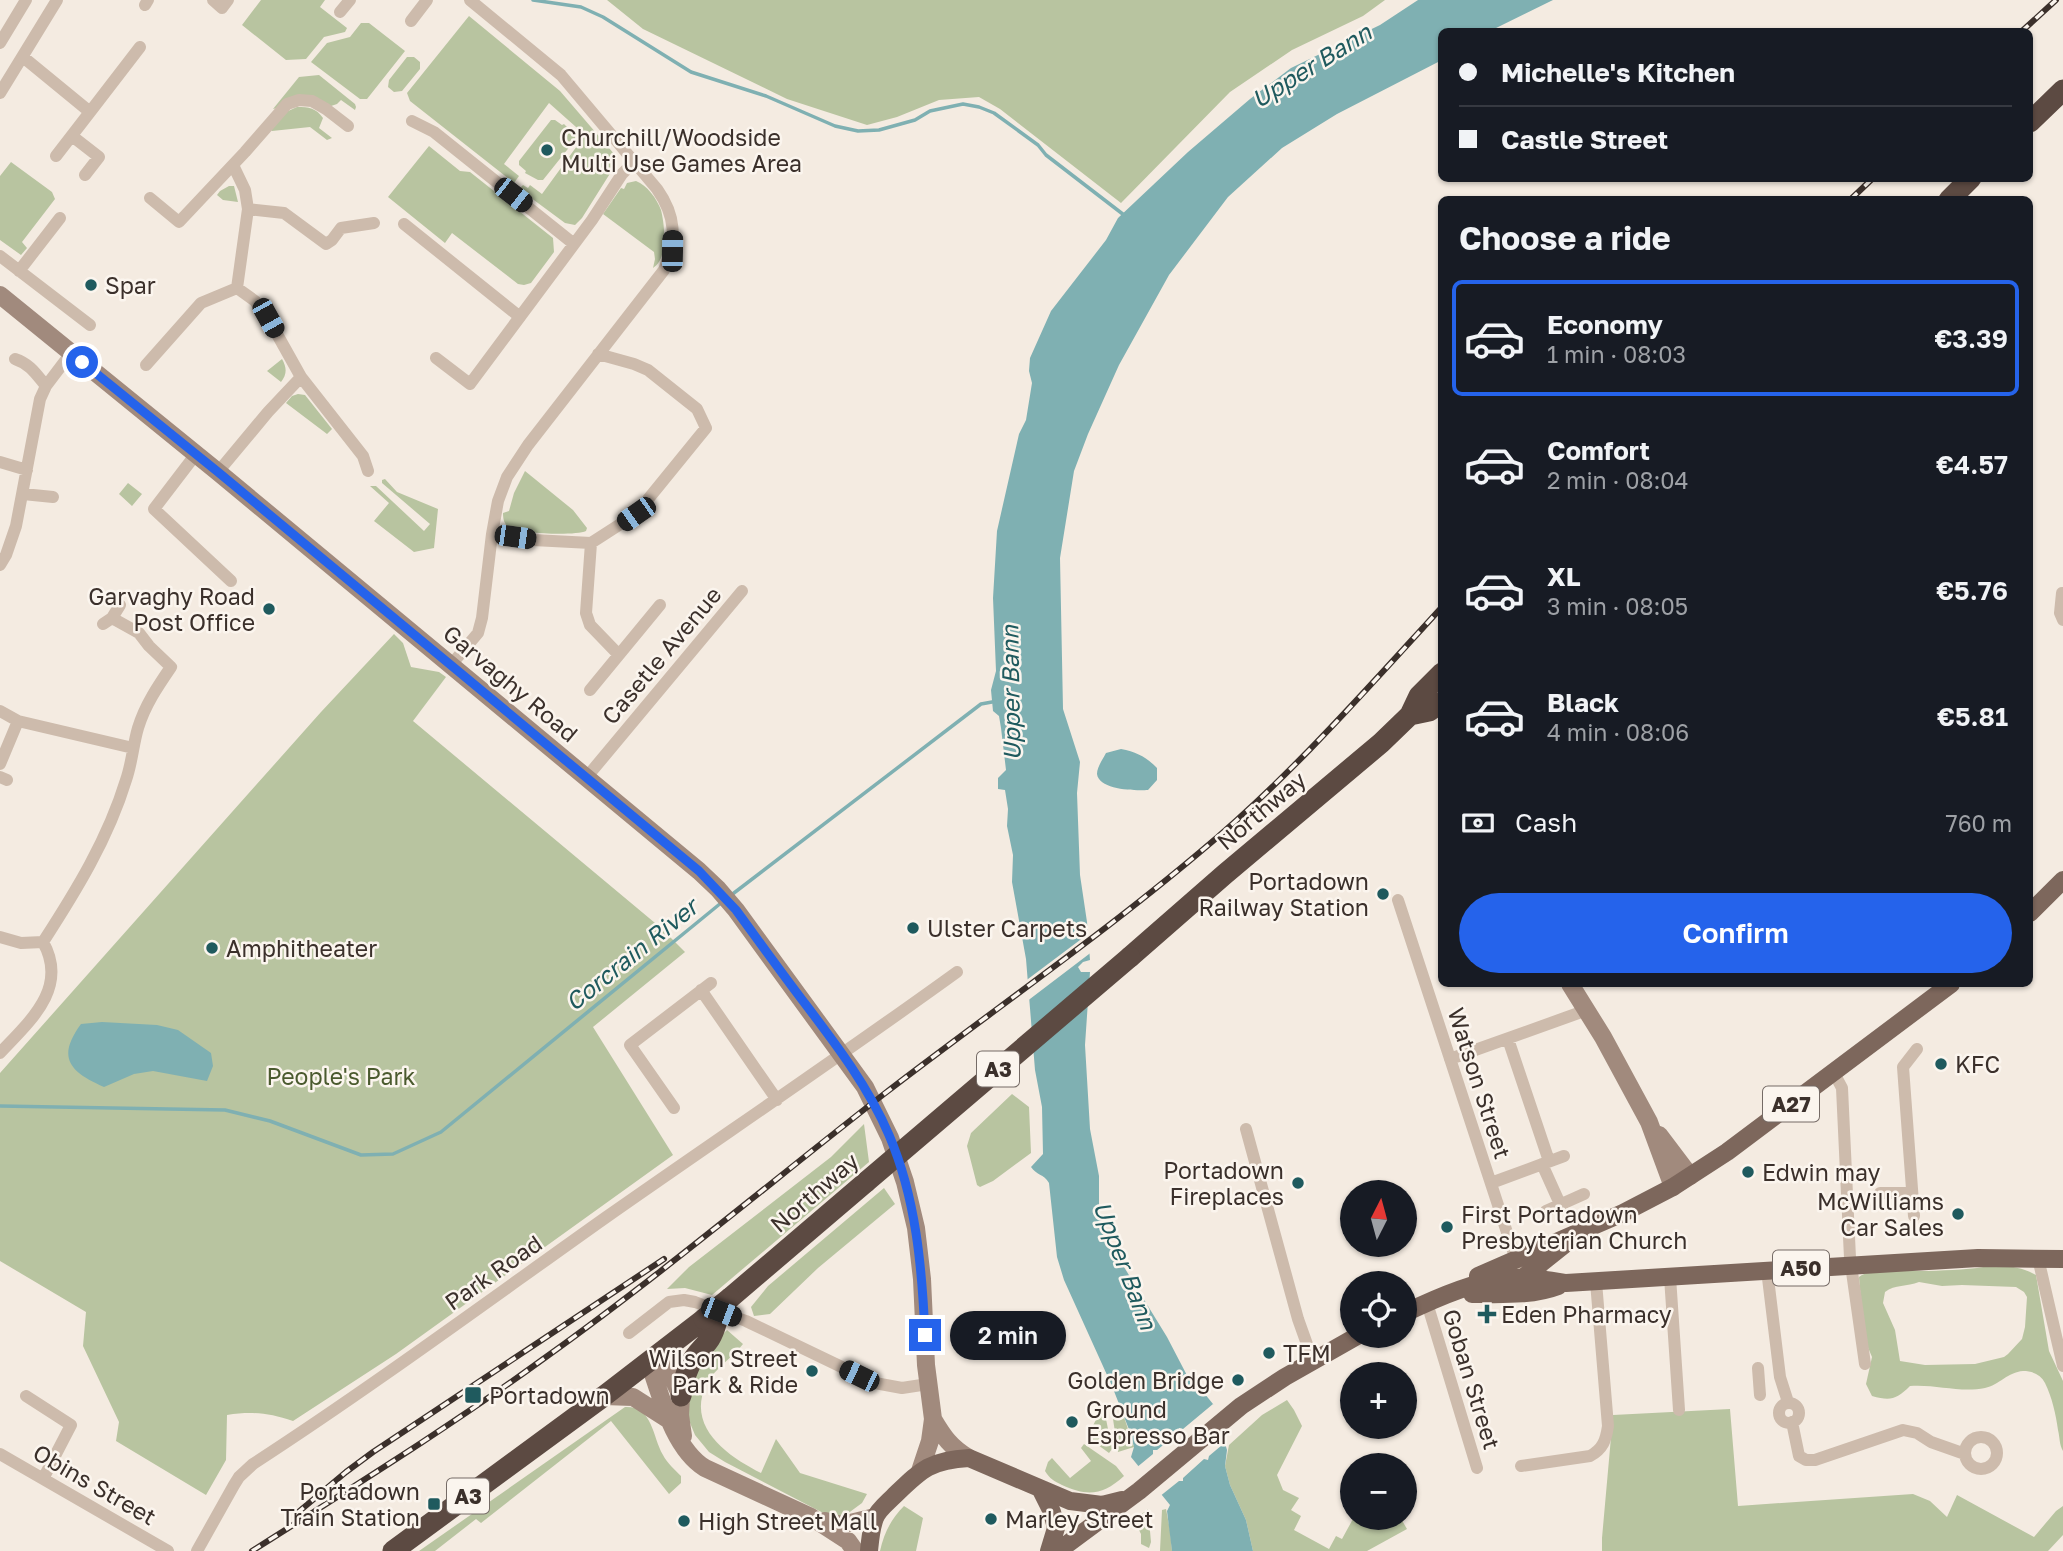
<!DOCTYPE html>
<html lang="en">
<head>
<meta charset="utf-8">
<style>
  :root { --surface:#171b24; --page:#242831; --text:#f1f3f6; --muted:#9ea1a6; --line:#363941; --accent:#2563eb }
  body { margin:0; font-family:"Golos Text",sans-serif; background:var(--page); color:var(--text); height:100vh; display:flex; flex-direction:column; font-size:26px; white-space:nowrap }
  * { box-sizing:border-box; margin:0 }
  p { font-size:23px; color:var(--muted) }
  .icon { flex:none; width:38px; height:38px; fill:none; stroke:currentColor; stroke-width:2; stroke-linecap:round; stroke-linejoin:round }
  .map { position:relative; flex:1; overflow:hidden }
  .sheet { position:absolute; left:1438px; top:196px; width:595px; height:791px; display:flex; flex-direction:column; background:var(--surface); border-radius:10px; box-shadow:0 2px 5px #0004 }
  .sheet>* { flex:none }
  .banner { position:absolute; left:1438px; top:28px; width:595px; height:154px; border-radius:10px; box-shadow:0 2px 5px #0004; display:grid; align-content:center; height:154px; padding:0 21px; background:var(--surface) }
  .needle { width:46px; rotate:6deg }
  .buttons { position:absolute; left:1340px; top:1180px; display:grid; gap:14px }
  .buttons a { display:grid; place-items:center; width:77px; height:77px; border-radius:50%; background:var(--surface); box-shadow:0 2px 5px #0004; font-size:35px }
  .end { position:absolute; width:32px; height:32px; margin:-16px; border:9px solid #2563eb; background:#fff; box-shadow:0 0 0 4px #fff }
  .from { border-radius:50% }
  .bubble { position:absolute; height:49px; border-radius:24px; background:var(--surface); box-shadow:0 2px 5px #0004; font-size:23px; font-weight:600; line-height:49px; text-align:center }
  .car { position:absolute; width:21px; height:42px; margin:-21px -10px; border-radius:9px; box-shadow:0 0 5px 2px #0007; background:linear-gradient(#222 24%,#8ab4d8 0 40%,#222 0 76%,#8ab4d8 0 86%,#222 0) }
  .banner b { display:flex; align-items:center; gap:24px; height:66px; font-size:26px }
  .banner b+b { border-top:2px solid var(--line) }
  .banner i { width:18px; height:18px; background:var(--text) }
  ul { padding:0; list-style:none }
  li { display:flex; align-items:center; gap:21px; height:116px; margin:0 14px 10px; padding:0 7px; border:4px solid transparent; border-radius:10px }
  li div { flex:1 }
  li b { display:block; font-size:26px }
  li em { font-style:normal; font-weight:600 }
  li.active { border-color:var(--accent) }
  li>.icon { width:63px; height:63px; stroke-width:1.5 }
  h2 { padding:0 21px; font-size:32px; line-height:84px }
  .pay { display:flex; align-items:center; gap:18px; height:77px; padding:0 21px; font-size:26px }
  .pay p { margin-inline-start:auto }
  .cta { display:flex; gap:14px; margin-top:auto; padding:14px 21px }
  .cta a { flex:1; height:80px; border-radius:42px; background:var(--accent); color:#fff; font-size:28px; font-weight:600; line-height:80px; text-align:center }
  .map>svg:first-child { display:block }
  .green { fill:#b8c4a0; fill-rule:evenodd }
  .water { fill:#7fb0b2 }
  .pier { fill:#f4ebe1 }
  .lines { fill:none; stroke-linecap:round; stroke-linejoin:round }
  .stream { stroke:#7fb0b2; stroke-width:3.5 }
  .street { stroke:#cdbbac; stroke-width:12 }
  .secondary { stroke:#a18a7d; stroke-width:18 }
  .primary { stroke:#7d675c; stroke-width:18 }
  .highway { stroke:#5c4a42; stroke-width:21 }
  .rail-casing { stroke:#3b302b; stroke-width:6 }
  .rail { stroke:#fbf5ee; stroke-width:3.5; stroke-dasharray:10; stroke-linecap:butt }
  .highway-bridge { stroke:#5c4a42; stroke-width:21 }
  .route { stroke:#2563eb; stroke-width:9 }
  .poi-dot { fill:#1f5a5e; stroke:#fbf5ee; stroke-width:2.5 }
  .labels { text-anchor:middle; dominant-baseline:central; stroke-width:5; stroke-linejoin:round; paint-order:stroke }
  .shield { fill:#fbf5ee; stroke:#756b66; stroke-width:2 }
  .shield-label { font-size:21px; font-weight:bold; fill:#3b302b }
  .poi-label { font-size:23px; fill:#3b302b; stroke:#fbf5ee; text-anchor:start }
  .street-label { font-size:23px; fill:#3b302b; stroke:#fbf5ee }
  .park-label { font-size:23px; fill:#4a5a2e; stroke:#fbf5ee }
  .water-label { font-size:24px; font-style:italic; fill:#1f5a5e; stroke:#fbf5ee }
</style>
</head>
<body>
<div class="map">
<svg width="2063" height="1551" viewBox="0 0 2063 1551">
  <rect width="100%" height="100%" fill="#f4ebe1"/>
  <!-- green -->
  <path class="green" d="M261,0H325L320,7L347,28L345,32L324,37L306,59L286,60L242,25Z
    M607,0H1385L1363,16L1292,50L1230,92L1121,203L1000,109L979,97L939,100L897,117L867,125L787,99L643,29Z
    M469,16L560,91L615,155L616,164L582,218L575,225L565,223L519,189L523,185L528,188L530,185L542,194L585,135L549,103L504,164L519,176L514,183L410,101L407,93Z
    M361,23H369L405,51L367,99H360L311,62L327,43L350,37Z
    M407,57H414L420,62V69L402,91L394,92L388,87L389,80Z
    M319,75L355,104L356,107L355,110L341,100L337,104L331,106L317,98L273,109L299,77Z
    M297,107C309,107 316,108 323,118L319,128L332,138L327,140L310,127L272,131L270,129L286,112Z
    M551,120H555L562,125L564,124L575,135V140L543,180H538L525,173L526,171L519,165V161Z
    M429,146L460,171L470,172L553,238L554,252L531,283L524,285L518,284L452,233L445,243L388,197Z
    M11,162L52,192L55,199L22,242L27,248L21,255L0,240V176Z
    M636,181C647,185 657,199 661,210C665,226 668,259 653,268L655,259L654,252L603,214L621,188L624,189L627,183Z
    M229,186H234L238,202L223,200L217,195L220,191Z
    M282,359C287,368 287,374 281,382L267,371Z
    M298,394L305,395L332,429L327,434L286,403L292,396Z
    M525,471L573,510L587,528L586,531C575,536 519,534 509,527C504,524 503,519 503,513L509,511L514,493Z
    M385,479L397,492L438,509L434,548L414,552L374,521L389,503L370,486H376L424,531L430,524L382,483V480Z
    M128,483L142,494L132,506L119,494Z
    M394,634L403,643L411,667L439,672L446,677L413,721L661,928L685,952L593,1027L673,1155L396,1354L293,1421C269,1413 252,1411 227,1415L226,1460L206,1495L116,1441L119,1422L83,1346L86,1312L0,1261V1073L321,712Z
    M1012,1094L1029,1107L1031,1153L993,1181L980,1187L977,1185L967,1146L971,1133Z
    M864,1124L869,1162L712,1295L685,1288L667,1289L689,1267L831,1157Z
    M884,1188L895,1204L818,1268L770,1314L754,1316L751,1307L768,1286Z
    M1993,1265C2009,1266 2022,1267 2036,1275L2049,1351L2063,1381V1451C2059,1444 2060,1438 2058,1430C2056,1415 2052,1397 2045,1383C2041,1375 2033,1371 2023,1371C2008,1372 1999,1385 1985,1388C1960,1393 1935,1384 1910,1386C1896,1400 1890,1401 1872,1396L1866,1384L1872,1357L1864,1338L1859,1277C1875,1265 1909,1272 1928,1271C1950,1270 1972,1270 1993,1265ZM1919,1282L1942,1286L1962,1285L2016,1287L2024,1292L2027,1297L2025,1327L2022,1339L2008,1354L2004,1357L1975,1364L1925,1365L1900,1361L1895,1330L1883,1303L1885,1292C1895,1284 1907,1287 1919,1282Z
    M727,1330L743,1344C732,1358 714,1369 706,1385C686,1428 729,1457 761,1473L776,1439L800,1473L867,1494L862,1503L843,1517L827,1515L725,1462L709,1452L695,1435L686,1413L700,1357Z
    M1287,1400L1294,1410L1302,1426L1277,1475L1283,1490L1299,1498L1291,1510L1301,1516L1294,1530L1329,1549L1336,1536L1342,1539L1354,1517H1400L1407,1529L1367,1551H1253L1246,1520L1230,1485L1225,1466L1229,1445L1262,1415Z
    M625,1407C653,1406 652,1436 663,1455C667,1463 675,1470 681,1476V1483L669,1494L611,1421L481,1523L476,1519L435,1551H419Z
    M1730,1409L1738,1506L1913,1494L1930,1501L1947,1517L1957,1495L2034,1537L2056,1511L2063,1506V1535L2048,1551H1602V1538L1613,1415Z
    M1099,1414H1105L1112,1449L1109,1453L1087,1437Z
    M1123,1414L1134,1447L1118,1452L1113,1419Z
    M1084,1444L1116,1466L1124,1476C1103,1495 1088,1497 1062,1485C1054,1481 1050,1479 1045,1471L1048,1462L1052,1458L1070,1478L1091,1461L1081,1448Z
    M904,1506L923,1518L916,1551H880C884,1533 891,1519 904,1506Z
    M1148,1509L1151,1542L1149,1548L1141,1544V1534L1138,1528L1127,1526Z
    M1166,1509L1170,1530L1172,1551H1160L1162,1510Z"/>
  <!-- water -->
  <path class="water" d="M1418,0H1553L1490,31L1442,32V60L1337,114L1282,148L1228,197L1169,275L1119,365L1088,434L1074,471L1060,558L1063,709L1080,762L1077,793L1080,875L1087,922L1090,960L1083,962L1078,967L1081,972H1090L1085,1045L1090,1129L1099,1176V1210L1108,1241L1167,1337L1192,1385L1200,1388L1213,1404L1227,1450L1225,1466L1230,1485L1246,1520L1253,1551H1172L1167,1511L1170,1505L1131,1457L1134,1447L1130,1432L1112,1386L1064,1280L1057,1257L1049,1183C1044,1174 1036,1175 1031,1167L1043,1154L1042,1107L1035,1070L1026,959L1012,882L1013,855L1007,826L1008,809L1005,790L998,789V778L1006,770L1001,728L999,716L993,711L991,690L996,671L993,598L997,531L1019,434L1026,420L1032,383L1029,371L1030,358L1051,311L1106,240L1118,218L1188,152L1250,99L1291,68L1380,25Z
    M1121,749C1137,752 1146,757 1157,768V780L1148,790C1136,791 1099,790 1097,774C1097,767 1103,759 1106,753Z
    M102,1022L157,1025L178,1030L211,1053L213,1066L207,1081L153,1071L134,1074L104,1087C70,1072 56,1058 81,1024Z"/>
  <!-- pier -->
  <path class="pier" d="M1092,931L1093,951L1026,1002L1024,982Z
    M1213,1404L1218,1409L1228,1440L1209,1456L1208,1460L1204,1459L1183,1478V1481H1179L1159,1497L1136,1468L1153,1454V1450H1157L1178,1433L1179,1428L1183,1429Z"/>
  <g class="lines">
    <!-- stream -->
    <path class="stream" d="M533,0L581,7L603,17L691,72L766,96L835,126L858,131L879,130L915,120L930,111L963,104L979,107L994,113L1038,145L1046,155L1124,215
      M730,896L981,704L992,702
      M0,1106L225,1110L270,1121L361,1155L393,1154L441,1132L721,903"/>
    <!-- street -->
    <path class="street" d="M213,0L222,8L228,0
      M145,5L148,0
      M340,12L350,0
      M411,21L427,0
      M0,43L26,0
      M23,57L90,112L56,156
      M0,93L57,0
      M90,112L140,47
      M412,121L434,132L574,244
      M72,136L99,157L85,175
      M233,165L245,190L248,209L237,288
      M150,198L179,222L245,152L287,104L299,100L312,101L326,109L348,126
      M248,209L284,213L326,244L332,240L341,228L374,223
      M404,224L520,317
      M0,256L90,325
      M19,271L60,218
      M436,358L470,384L592,220L622,174L634,162
      M15,359C30,364 36,374 46,386
      M146,365L201,303L237,288L255,301L268,318L301,377L363,456L368,471
      M196,454L154,509L231,581
      M0,462L27,470
      M218,472L268,412L301,377
      M23,494L53,497
      M492,534L533,540L591,543L636,514L706,428L697,409L648,370L634,364L598,354
      M591,543L586,613L590,625L618,654
      M0,565L6,555L16,526L40,399L46,386L71,353
      M2062,593L2060,613L2063,620
      M103,624L112,618L120,605
      M451,665L478,633L482,618L492,534L498,501L507,477L528,445L664,270C677,239 676,216 657,189L561,75L470,0
      M590,690L660,605
      M0,711L18,721L133,748
      M0,764L18,721
      M0,777L7,780
      M586,778L742,591
      M1398,900L1518,1266
      M0,937L21,943L43,942C76,891 108,839 126,780C132,763 133,745 138,728C145,705 158,686 171,667L149,646L139,633L112,618
      M701,990L777,1100
      M1508,1039L1549,1161
      M0,1053C30,1021 69,988 43,942
      M1450,1059L1587,1010
      M1834,1073L1842,1088L1850,1258L1865,1364
      M674,1108L630,1045L711,983
      M1246,1129L1298,1319L1313,1361
      M1542,1164L1560,1204
      M1491,1183L1564,1156
      M1880,1193H1912
      M1546,1211L1584,1194
      M1914,1216L1903,1067L1917,1049
      M2038,1258L2063,1366
      M1767,1270L1780,1377L1788,1402
      M1670,1277L1679,1410
      M1427,1303L1477,1468
      M629,1333L669,1302L684,1300L695,1302L746,1321L875,1383L902,1388L928,1384
      M1758,1368L1760,1395
      M26,1396L71,1425L43,1479
      M1779 1413a10 10 0 1 1 20 0a10 10 0 1 1-20 0Z
      M1792,1422L1799,1456L1806,1460H1815L1903,1430L1917,1433L1931,1442L1965,1454
      M1965 1453a16 16 0 1 1 32 0a16 16 0 1 1-32 0Z
      M0,1454L168,1551
      M1521,1466L1590,1456C1603,1449 1606,1440 1608,1426L1596,1282
      M197,1551L234,1485L239,1477L253,1464C373,1386 488,1301 605,1218C722,1136 841,1056 957,972"/>
    <!-- secondary -->
    <path class="secondary" d="M0,295L218,472L699,871L718,889L736,910L865,1087L890,1138L905,1182L916,1228L922,1279L926,1365L933,1419L930,1441L920,1471
      M1570,984L1603,1037L1649,1122L1673,1187
      M1659,1135L1690,1176
      M656,1356L674,1381L681,1396L680,1415L683,1436
      M649,1362C661,1396 673,1448 705,1468L811,1517L848,1541L855,1551
      M604,1396L633,1397L669,1420
      M933,1419C943,1436 951,1448 969,1458
      M825,1521L842,1525L875,1517"/>
    <!-- primary -->
    <path class="primary" d="M2030,913L2063,880
      M1478,1276L1623,1213L1673,1187L1727,1152L1951,984
      M1520,1280L1564,1245
      M1472,1294C1500,1294 1532,1296 1558,1286
      M1405,1313C1432,1300 1470,1283 1500,1279C1522,1276 1544,1279 1566,1283L1978,1258L2063,1259
      M1041,1490L1052,1512L1056,1528L1049,1551
      M869,1551C870,1541 871,1528 875,1518C878,1510 887,1503 893,1497C920,1471 929,1460 969,1458L1070,1501L1102,1505L1122,1500
      M1058,1551L1139,1491L1241,1406L1285,1377L1359,1335"/>
    <!-- highway -->
    <path class="highway" d="M2030,122L2063,90
      M1949,200L1971,178
      M1410,715L1429,711L1442,702
      M1130,957L1225,874L1381,743L1410,715L1419,696L1442,673
      M730,1298L866,1182
      M681,1396C683,1383 686,1369 694,1358C705,1343 710,1344 716,1324
      M393,1551L604,1396L704,1319"/>
    <!-- rail casing -->
    <g class="rail-casing">
      <path id="rail" d="M2021,32L2056,0
        M1850,200L1873,178
        M296,1514L346,1472L373,1452L664,1259
        M252,1551C351,1488 451,1426 546,1357C662,1274 771,1182 884,1094C989,1013 1098,938 1200,852C1288,779 1365,691 1442,607"/>
    </g>
    <!-- rail -->
    <use href="#rail" class="rail"/>
    <!-- highway-bridge -->
    <path class="highway-bridge" d="M866,1182L1130,957
      M704,1319L730,1298"/>
  </g>
  <g class="lines">
    <!-- route -->
    <path class="route" d="M82,362L218,472L699,871L736,910C758,940 780,971 803,1001C835,1043 868,1086 889,1135C916,1198 922,1267 925,1335"/>
  </g>
  <!-- markers -->
  <g class="poi-dot">
    <circle cx="547" cy="150" r="7"/>
    <circle cx="91" cy="285" r="7"/>
    <circle cx="269" cy="609" r="7"/>
    <circle cx="1383" cy="894" r="7"/>
    <circle cx="913" cy="928" r="7"/>
    <circle cx="212" cy="948" r="7"/>
    <circle cx="1941" cy="1064" r="7"/>
    <circle cx="1748" cy="1172" r="7"/>
    <circle cx="1298" cy="1183" r="7"/>
    <circle cx="1958" cy="1214" r="7"/>
    <circle cx="1447" cy="1227" r="7"/>
    <path d="M1483.5 1303.5h7v7h7v7h-7v7h-7v-7h-7v-7h7z"/>
    <circle cx="1269" cy="1353" r="7"/>
    <circle cx="812" cy="1371" r="7"/>
    <circle cx="1238" cy="1380" r="7"/>
    <rect x="464" y="1386" width="18" height="18" rx="3.5"/>
    <circle cx="1072" cy="1422" r="7"/>
    <rect x="427" y="1497" width="14" height="14" rx="3.5"/>
    <circle cx="991" cy="1519" r="7"/>
    <circle cx="684" cy="1521" r="7"/>
  </g>
  <g class="labels">
    <!-- shield labels -->
    <g class="shield">
      <rect x="977" y="1051.5" width="42" height="35" rx="5"/>
      <rect x="1763" y="1086.5" width="56" height="35" rx="5"/>
      <rect x="1773" y="1250.5" width="56" height="35" rx="5"/>
      <rect x="447" y="1478.5" width="42" height="35" rx="5"/>
    </g>
    <g class="shield-label">
      <text x="998" y="1069">A3</text>
      <text x="1791" y="1104">A27</text>
      <text x="1801" y="1268">A50</text>
      <text x="468" y="1496">A3</text>
    </g>
    <!-- poi labels -->
    <g class="poi-label">
      <text x="561" y="137">Churchill/Woodside<tspan x="561" dy="26">Multi Use Games Area</tspan></text>
      <text x="105" y="285">Spar</text>
      <text x="255" y="596" text-anchor="end">Garvaghy Road<tspan x="255" dy="26">Post Office</tspan></text>
      <text x="1369" y="881" text-anchor="end">Portadown<tspan x="1369" dy="26">Railway Station</tspan></text>
      <text x="927" y="928">Ulster Carpets</text>
      <text x="226" y="948">Amphitheater</text>
      <text x="1955" y="1064">KFC</text>
      <text x="1284" y="1170" text-anchor="end">Portadown<tspan x="1284" dy="26">Fireplaces</tspan></text>
      <text x="1762" y="1172">Edwin may</text>
      <text x="1944" y="1201" text-anchor="end">McWilliams<tspan x="1944" dy="26">Car Sales</tspan></text>
      <text x="1461" y="1214">First Portadown<tspan x="1461" dy="26">Presbyterian Church</tspan></text>
      <text x="1501" y="1314">Eden Pharmacy</text>
      <text x="1283" y="1353">TFM</text>
      <text x="798" y="1358" text-anchor="end">Wilson Street<tspan x="798" dy="26">Park &amp; Ride</tspan></text>
      <text x="1224" y="1380" text-anchor="end">Golden Bridge</text>
      <text x="489" y="1395">Portadown</text>
      <text x="1086" y="1409">Ground<tspan x="1086" dy="26">Espresso Bar</tspan></text>
      <text x="420" y="1491" text-anchor="end">Portadown<tspan x="420" dy="26">Train Station</tspan></text>
      <text x="1005" y="1519">Marley Street</text>
      <text x="698" y="1521">High Street Mall</text>
    </g>
    <!-- street labels -->
    <g class="street-label">
      <text transform="translate(661 655) rotate(-50)">Casetle Avenue</text>
      <text transform="translate(511 683) rotate(40)">Garvaghy Road</text>
      <text transform="translate(1261 810) rotate(-40)">Northway</text>
      <text transform="translate(1480 1083) rotate(72)">Watson Street</text>
      <text transform="translate(814 1192) rotate(-41)">Northway</text>
      <text transform="translate(493 1272) rotate(-35)">Park Road</text>
      <text transform="translate(1472 1379) rotate(73)">Goban Street</text>
      <text transform="translate(95 1484) rotate(30)">Obins Street</text>
    </g>
    <!-- park labels -->
    <g class="park-label">
      <text x="341" y="1076">People's Park</text>
    </g>
    <!-- water labels -->
    <g class="water-label">
      <text transform="translate(1311 65) rotate(-32)">Upper Bann</text>
      <text transform="translate(1010 693) rotate(-91)">Upper Bann</text>
      <text transform="translate(631 954) rotate(-39)">Corcrain River</text>
      <text transform="translate(1126 1265) rotate(69)">Upper Bann</text>
    </g>
  </g>
</svg>
<div class="buttons">
<a><svg class="needle" viewBox="-14 -14 28 28"><path d="M0-13l5 13h-10z" fill="#e53935"/><path d="M0 13l5-13h-10z" fill="#9ea1a6"/></svg></a>
<a><svg class="icon" aria-label="locate" viewBox="0 0 24 24"><circle cx="12" cy="12" r="6"/><path d="M12 2v4M12 18v4M2 12h4M18 12h4"/></svg></a>
<a>+</a>
<a>−</a>
</div>
<i class="end from" style="left:82px;top:362px"></i>
<i class="end" style="left:925px;top:1335px"></i>
<div class="bubble" style="left:950px;top:1311px;width:116px">2 min</div>
<i class="car" style="left:513px;top:195px;rotate:128deg"></i>
<i class="car" style="left:672px;top:251px;rotate:1deg"></i>
<i class="car" style="left:268px;top:318px;rotate:151deg"></i>
<i class="car" style="left:636px;top:514px;rotate:235deg"></i>
<i class="car" style="left:515px;top:537px;rotate:98deg"></i>
<i class="car" style="left:721px;top:1312px;rotate:111deg"></i>
<i class="car" style="left:859px;top:1376px;rotate:296deg"></i>
<div class="banner">
<b><i class="from"></i>Michelle's Kitchen</b>
<b><i></i>Castle Street</b>
</div>
<section class="sheet">
<h2>Choose a ride</h2>
<ul>
<li class="active"><svg class="icon" aria-label="car" viewBox="0 0 24 24"><path d="M5 17H2v-5l4-1 3-4h7l3 4 3 1v5h-3M9 17h6M6 11h13"/><circle cx="7" cy="17" r="2"/><circle cx="17" cy="17" r="2"/></svg><div><b>Economy</b><p>1 min · 08:03</p></div><em>€3.39</em></li>
<li><svg class="icon" aria-label="car" viewBox="0 0 24 24"><path d="M5 17H2v-5l4-1 3-4h7l3 4 3 1v5h-3M9 17h6M6 11h13"/><circle cx="7" cy="17" r="2"/><circle cx="17" cy="17" r="2"/></svg><div><b>Comfort</b><p>2 min · 08:04</p></div><em>€4.57</em></li>
<li><svg class="icon" aria-label="car" viewBox="0 0 24 24"><path d="M5 17H2v-5l4-1 3-4h7l3 4 3 1v5h-3M9 17h6M6 11h13"/><circle cx="7" cy="17" r="2"/><circle cx="17" cy="17" r="2"/></svg><div><b>XL</b><p>3 min · 08:05</p></div><em>€5.76</em></li>
<li><svg class="icon" aria-label="car" viewBox="0 0 24 24"><path d="M5 17H2v-5l4-1 3-4h7l3 4 3 1v5h-3M9 17h6M6 11h13"/><circle cx="7" cy="17" r="2"/><circle cx="17" cy="17" r="2"/></svg><div><b>Black</b><p>4 min · 08:06</p></div><em>€5.81</em></li>
</ul>
<div class="pay"><svg class="icon" aria-label="cash" viewBox="0 0 24 24"><path d="M3 7h18v10H3z"/><circle cx="12" cy="12" r="2"/></svg>Cash<p>760 m</p></div>
<div class="cta"><a>Confirm</a></div>
</section>
</div>
</body>
</html>
